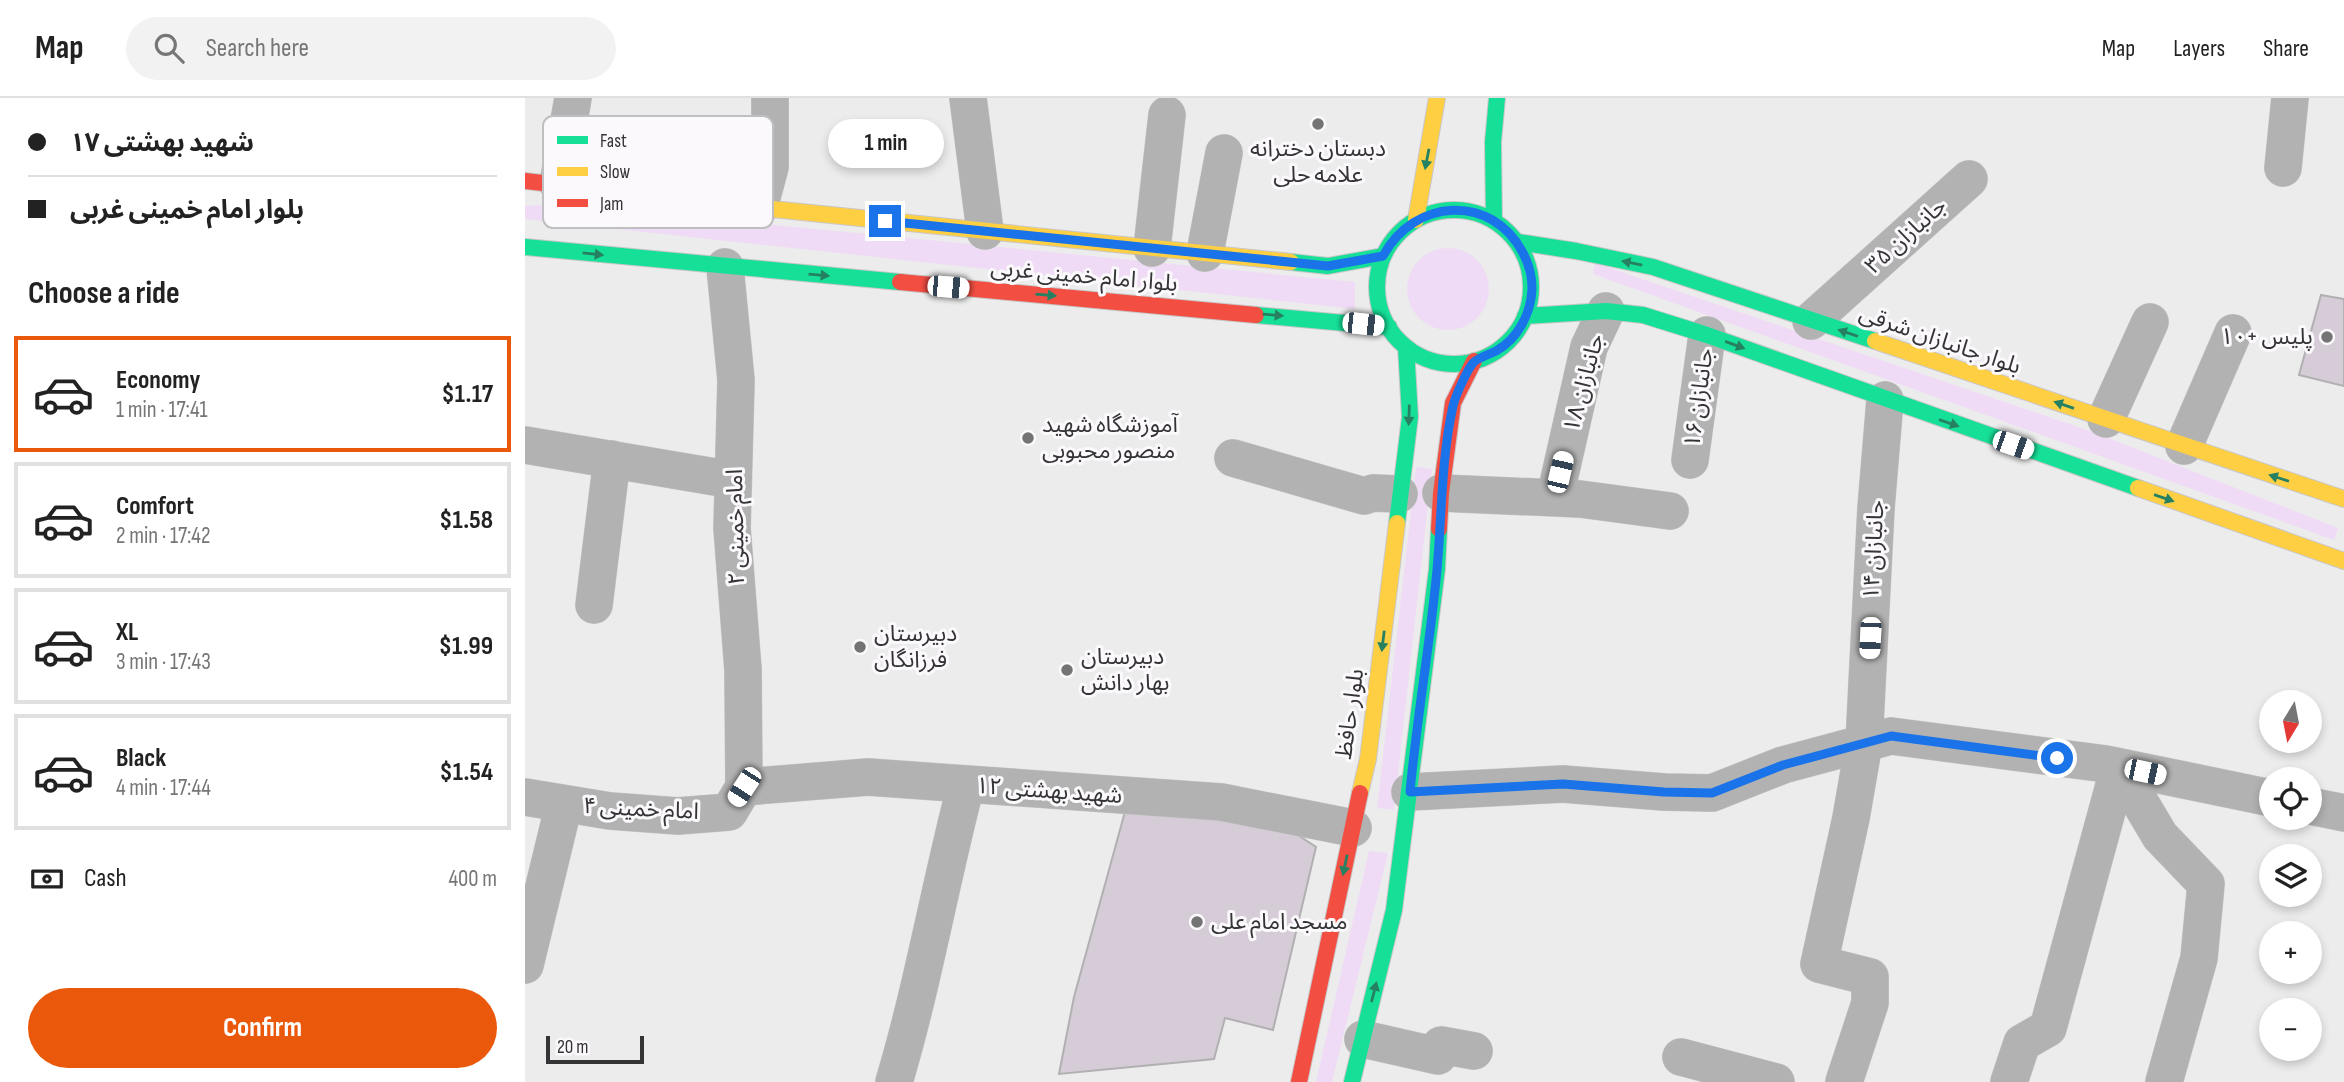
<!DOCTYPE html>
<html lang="en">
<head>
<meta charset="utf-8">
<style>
  :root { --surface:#fff; --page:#f2f2f2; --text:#222; --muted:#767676; --line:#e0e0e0; --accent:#ea580c }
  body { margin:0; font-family:"Sofia Sans Condensed","Noto Sans Arabic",sans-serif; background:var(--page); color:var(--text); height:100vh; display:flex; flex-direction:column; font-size:26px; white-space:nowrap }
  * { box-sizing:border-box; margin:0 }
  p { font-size:23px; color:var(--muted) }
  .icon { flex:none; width:38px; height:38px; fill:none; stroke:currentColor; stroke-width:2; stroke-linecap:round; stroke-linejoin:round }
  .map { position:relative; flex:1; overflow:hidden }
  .side { display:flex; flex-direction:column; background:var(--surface); width:525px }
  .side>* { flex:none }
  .top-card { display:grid; align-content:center; height:154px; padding:0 28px; background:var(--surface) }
  .needle { width:46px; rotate:190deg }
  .controls { position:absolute; left:1734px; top:592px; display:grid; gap:14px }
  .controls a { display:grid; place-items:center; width:63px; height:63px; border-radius:50%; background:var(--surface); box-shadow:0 4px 10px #0003; font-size:35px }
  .scale { position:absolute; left:21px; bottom:18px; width:98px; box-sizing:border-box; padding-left:7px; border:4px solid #343335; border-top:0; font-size:19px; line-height:24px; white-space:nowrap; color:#343335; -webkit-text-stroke:5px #fbf9fc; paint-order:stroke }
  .end { position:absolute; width:32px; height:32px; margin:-16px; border:9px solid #1a73e8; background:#fff; box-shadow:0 0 0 4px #fff }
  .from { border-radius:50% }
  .bubble { position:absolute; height:49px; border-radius:24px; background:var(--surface); box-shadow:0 4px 10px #0003; font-size:23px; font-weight:700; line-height:49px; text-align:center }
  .car { position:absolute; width:21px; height:42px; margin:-21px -10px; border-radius:9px; box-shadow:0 0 5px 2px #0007; background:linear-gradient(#fff 24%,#345 0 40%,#fff 0 76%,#345 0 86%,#fff 0) }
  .top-card b { display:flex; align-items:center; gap:24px; height:66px; font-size:26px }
  .top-card b+b { border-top:2px solid var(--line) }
  .top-card i { width:18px; height:18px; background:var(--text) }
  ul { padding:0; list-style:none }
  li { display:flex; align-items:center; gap:21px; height:116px; margin:0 14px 10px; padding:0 14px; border:4px solid var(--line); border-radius:0px }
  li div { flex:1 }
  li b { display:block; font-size:26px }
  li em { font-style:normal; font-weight:700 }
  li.selected { border-color:var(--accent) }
  li>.icon { width:63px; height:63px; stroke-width:1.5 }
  h2 { padding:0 28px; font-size:32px; line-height:84px }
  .pay { display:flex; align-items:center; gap:18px; height:77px; padding:0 28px; font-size:26px }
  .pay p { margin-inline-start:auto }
  .button { display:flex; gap:14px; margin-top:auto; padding:14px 28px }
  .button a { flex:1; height:80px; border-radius:42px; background:var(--accent); color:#fff; font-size:28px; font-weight:700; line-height:80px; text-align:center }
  header { display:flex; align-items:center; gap:42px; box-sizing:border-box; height:98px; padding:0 35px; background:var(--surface); border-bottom:2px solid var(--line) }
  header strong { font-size:33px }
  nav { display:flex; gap:38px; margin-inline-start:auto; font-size:24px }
  .search { width:490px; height:63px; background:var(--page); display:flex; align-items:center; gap:18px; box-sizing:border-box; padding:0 24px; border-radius:38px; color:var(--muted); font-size:26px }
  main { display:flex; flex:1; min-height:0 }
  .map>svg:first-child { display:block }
  .green { fill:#efdbf5 }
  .building { fill:#d5ccd7; stroke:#b1b0b1; stroke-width:2 }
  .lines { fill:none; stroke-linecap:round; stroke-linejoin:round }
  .street-casing { stroke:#c8c7c8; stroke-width:38 }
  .fast-casing { stroke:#c8c7c8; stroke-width:18 }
  .slow-casing { stroke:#c8c7c8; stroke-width:18 }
  .jam-casing { stroke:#c8c7c8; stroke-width:18 }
  .street { stroke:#b2b2b2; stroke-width:37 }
  .fast { stroke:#16e098; stroke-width:16 }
  .slow { stroke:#ffcf43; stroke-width:16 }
  .jam { stroke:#f24e42; stroke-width:16 }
  .oneway { fill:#268162 }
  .route { stroke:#1a73e8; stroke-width:9 }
  .poi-dot { fill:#757475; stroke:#fbf9fc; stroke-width:2.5 }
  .labels { text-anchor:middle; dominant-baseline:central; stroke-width:6; stroke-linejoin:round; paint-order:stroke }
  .poi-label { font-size:23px; fill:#343335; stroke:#fbf9fc; text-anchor:start }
  .street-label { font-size:23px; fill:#343335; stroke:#fbf9fc }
  .key { fill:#fbf9fc; stroke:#bfbec0; stroke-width:2 }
  .key-label { font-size:19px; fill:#343335 }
</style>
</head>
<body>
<header>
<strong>Map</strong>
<div class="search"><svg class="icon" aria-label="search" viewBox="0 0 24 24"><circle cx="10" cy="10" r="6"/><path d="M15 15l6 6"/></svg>Search here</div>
<nav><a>Map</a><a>Layers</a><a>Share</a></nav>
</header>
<main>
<section class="side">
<div class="top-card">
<b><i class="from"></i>شهید بهشتی ۱۷</b>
<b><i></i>بلوار امام خمینی غربی</b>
</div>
<h2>Choose a ride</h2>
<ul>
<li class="selected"><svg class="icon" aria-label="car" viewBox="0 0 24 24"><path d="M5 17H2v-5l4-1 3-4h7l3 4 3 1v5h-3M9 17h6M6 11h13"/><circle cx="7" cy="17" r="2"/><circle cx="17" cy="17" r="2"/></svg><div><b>Economy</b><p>1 min · 17:41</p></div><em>$1.17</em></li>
<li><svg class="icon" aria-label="car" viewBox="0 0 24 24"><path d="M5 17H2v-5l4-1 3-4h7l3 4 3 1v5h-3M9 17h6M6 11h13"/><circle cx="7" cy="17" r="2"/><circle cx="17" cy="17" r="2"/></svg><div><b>Comfort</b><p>2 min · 17:42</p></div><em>$1.58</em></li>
<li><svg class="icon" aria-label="car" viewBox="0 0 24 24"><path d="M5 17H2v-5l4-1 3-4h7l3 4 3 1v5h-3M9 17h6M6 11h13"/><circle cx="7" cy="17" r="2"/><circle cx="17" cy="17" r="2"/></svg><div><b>XL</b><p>3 min · 17:43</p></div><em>$1.99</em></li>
<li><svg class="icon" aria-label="car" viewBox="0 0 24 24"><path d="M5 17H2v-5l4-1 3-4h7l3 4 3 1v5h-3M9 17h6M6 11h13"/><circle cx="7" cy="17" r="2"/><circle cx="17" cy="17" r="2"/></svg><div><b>Black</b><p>4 min · 17:44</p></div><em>$1.54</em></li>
</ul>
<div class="pay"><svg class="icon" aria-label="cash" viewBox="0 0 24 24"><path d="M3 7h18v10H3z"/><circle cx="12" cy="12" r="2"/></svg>Cash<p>400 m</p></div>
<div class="button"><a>Confirm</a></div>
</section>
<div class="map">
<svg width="1819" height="984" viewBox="0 0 1819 984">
  <rect width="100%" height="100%" fill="#edeced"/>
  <!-- green -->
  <path class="green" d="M37,106L830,184V211L0,121V108Z
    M882 191a41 41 0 1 1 82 0a41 41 0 1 1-82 0Z
    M1070,165L1568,334L1813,430L1809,442L1068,176Z
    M891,369L907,371L869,712L852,710Z
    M844,753L863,755L807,984H791Z"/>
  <!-- building -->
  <path class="building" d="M1796,197L1819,201V288L1774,277Z
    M601,710L762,730L791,749L748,932L700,920L689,961L534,976L549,899Z"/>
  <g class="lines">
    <!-- street casing -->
    <g class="street-casing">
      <path id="street" d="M443,0L460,133
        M1758,70L1765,0
        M33,86L48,0
        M234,110L245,69V0
        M627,150L642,17
        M680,155L699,55
        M200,169L211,282L207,430L218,572L219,689
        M1286,223L1444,81
        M1581,321L1625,224
        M0,347L208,382
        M1659,348L1708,235
        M708,360L839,398L848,395L874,396
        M1165,362L1182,237
        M916,395L1055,401L1145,413
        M1030,399L1064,249L1081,213
        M69,507L87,361
        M1594,669L1635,738L1681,786L1674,860L1639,984
        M219,689L343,679L696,704L828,730
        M885,694L1038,686L1139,694L1187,695L1258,667L1366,638L1581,666L1746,700
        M0,699L85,713L153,718L204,714L219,689
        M1785,708L1819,715
        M0,867L39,706
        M838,941L913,958L916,947L949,953
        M1156,959L1251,984
        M369,984C398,887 415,786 441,687
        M1319,984L1345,905V879L1294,866L1326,720L1339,645L1351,410L1360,302
        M1484,984L1497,945L1523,930L1594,669"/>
    </g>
    <!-- fast casing -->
    <g class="fast-casing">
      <path id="fast" d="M852 189a77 77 0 1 1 154 0a77 77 0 1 1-154 0Z
        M969,123L968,44L972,0
        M993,144L1051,153L1128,169L1350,243
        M0,149L375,184
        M766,164L803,168L858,158
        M731,217L864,229
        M1000,218L1081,213L1118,217L1182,237L1613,390
        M872,425L885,319L881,249
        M827,984L869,812L912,471L914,431"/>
    </g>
    <!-- slow casing -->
    <g class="slow-casing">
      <path id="slow" d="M237,110L766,164
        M891,122L912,0
        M1350,243L1819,401
        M1613,390L1819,463
        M835,695L843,661L872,425"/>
    </g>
    <!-- jam casing -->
    <g class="jam-casing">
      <path id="jam" d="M0,83L237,110
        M375,184L731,217
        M914,431L916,395L928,305L949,263
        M774,984L835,695"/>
    </g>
    <!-- street -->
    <use href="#street" class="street"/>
    <!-- fast -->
    <use href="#fast" class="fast"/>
    <!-- slow -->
    <use href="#slow" class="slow"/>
    <!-- jam -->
    <use href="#jam" class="jam"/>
  </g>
  <!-- one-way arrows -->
  <defs><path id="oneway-solid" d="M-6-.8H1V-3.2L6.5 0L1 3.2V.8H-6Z" transform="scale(1.75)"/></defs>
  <g class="oneway">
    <use href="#oneway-solid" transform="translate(902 61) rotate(101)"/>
    <use href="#oneway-solid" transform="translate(68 156) rotate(6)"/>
    <use href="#oneway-solid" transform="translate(1107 165) rotate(-168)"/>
    <use href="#oneway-solid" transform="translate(294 177) rotate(5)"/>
    <use href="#oneway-solid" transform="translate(521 197) rotate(5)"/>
    <use href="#oneway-solid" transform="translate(748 217) rotate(5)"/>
    <use href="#oneway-solid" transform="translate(1323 235) rotate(-161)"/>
    <use href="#oneway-solid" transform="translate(1210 247) rotate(20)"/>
    <use href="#oneway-solid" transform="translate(1539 307) rotate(-161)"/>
    <use href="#oneway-solid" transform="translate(884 317) rotate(92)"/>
    <use href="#oneway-solid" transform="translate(1424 325) rotate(19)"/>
    <use href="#oneway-solid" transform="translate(1754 380) rotate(-162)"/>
    <use href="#oneway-solid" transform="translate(1639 400) rotate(19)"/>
    <use href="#oneway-solid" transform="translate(858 543) rotate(97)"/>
    <use href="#oneway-solid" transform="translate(820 767) rotate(102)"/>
    <use href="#oneway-solid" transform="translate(849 894) rotate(-76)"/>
  </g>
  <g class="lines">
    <!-- route -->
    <path class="route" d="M360,123L803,168L858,158C889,100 967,95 998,155C1004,166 1007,178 1007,191C1006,215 993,241 971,253C965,256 952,260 948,265C942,272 930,299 928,308C916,362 917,417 912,472C905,546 892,619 885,694L1038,686L1139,694L1187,695L1258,667L1366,638L1532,660"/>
  </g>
  <!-- markers -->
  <g class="poi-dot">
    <circle cx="793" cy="26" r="7"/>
    <circle cx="1802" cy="239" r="7"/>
    <circle cx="503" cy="340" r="7"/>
    <circle cx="335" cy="549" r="7"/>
    <circle cx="542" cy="572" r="7"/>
    <circle cx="672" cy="824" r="7"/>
  </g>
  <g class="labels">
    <!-- poi labels -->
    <g class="poi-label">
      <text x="793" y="51" text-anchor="middle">دبستان دخترانه<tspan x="793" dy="26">علامه حلی</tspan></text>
      <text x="1788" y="239" text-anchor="end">پلیس +۱۰</text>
      <text x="517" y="327">آموزشگاه شهید<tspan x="517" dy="26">منصور محبوبی</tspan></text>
      <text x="349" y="536">دبیرستان<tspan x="349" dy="26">فرزانگان</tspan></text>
      <text x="556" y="559">دبیرستان<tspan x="556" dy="26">بهار دانش</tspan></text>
      <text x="686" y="824">مسجد امام علی</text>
    </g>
    <!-- street labels -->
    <g class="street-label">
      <text transform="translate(1381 138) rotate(-42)">جانبازان ۳۵</text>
      <text transform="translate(559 178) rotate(5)">بلوار امام خمینی غربی</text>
      <text transform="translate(1415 242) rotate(19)">بلوار جانبازان شرقی</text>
      <text transform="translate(1059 285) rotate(-75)">جانبازان ۱۸</text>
      <text transform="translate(1174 300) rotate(-82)">جانبازان ۱۶</text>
      <text transform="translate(211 429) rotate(-91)">امام خمینی ۲</text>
      <text transform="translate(1349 452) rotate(-87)">جانبازان ۱۴</text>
      <text transform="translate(825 616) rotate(-82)">بلوار حافظ</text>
      <text transform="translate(524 693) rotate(4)">شهید بهشتی ۱۲</text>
      <text transform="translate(116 711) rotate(3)">امام خمینی ۴</text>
    </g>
  </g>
  <!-- legend -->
  <rect x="18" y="18" width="230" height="112" rx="10" class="key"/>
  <rect x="32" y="38" width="31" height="8" fill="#16e098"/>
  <rect x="32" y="69" width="31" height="9" fill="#ffcf43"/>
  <rect x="32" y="101" width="31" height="8" fill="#f24e42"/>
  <g class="key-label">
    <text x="75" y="49">Fast</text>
    <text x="75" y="80">Slow</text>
    <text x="75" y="112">Jam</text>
  </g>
</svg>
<div class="controls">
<a><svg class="needle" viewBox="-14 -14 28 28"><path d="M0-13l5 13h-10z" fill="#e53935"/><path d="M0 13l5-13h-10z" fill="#767676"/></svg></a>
<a><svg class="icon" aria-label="locate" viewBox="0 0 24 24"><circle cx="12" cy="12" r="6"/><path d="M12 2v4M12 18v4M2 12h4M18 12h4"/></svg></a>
<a><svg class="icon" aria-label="layers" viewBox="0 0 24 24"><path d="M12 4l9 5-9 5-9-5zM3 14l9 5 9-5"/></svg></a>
<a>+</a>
<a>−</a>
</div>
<div class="scale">20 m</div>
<i class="end from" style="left:1532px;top:660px"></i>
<i class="end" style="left:360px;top:123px"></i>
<div class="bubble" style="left:303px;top:21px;width:116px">1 min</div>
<i class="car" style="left:423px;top:189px;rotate:95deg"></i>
<i class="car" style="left:838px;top:226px;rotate:96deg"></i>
<i class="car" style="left:1488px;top:347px;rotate:109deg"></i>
<i class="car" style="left:1035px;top:374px;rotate:13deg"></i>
<i class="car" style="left:1345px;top:540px;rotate:183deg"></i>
<i class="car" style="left:1620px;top:674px;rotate:102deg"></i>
<i class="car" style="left:219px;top:689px;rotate:213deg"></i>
</div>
</main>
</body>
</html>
